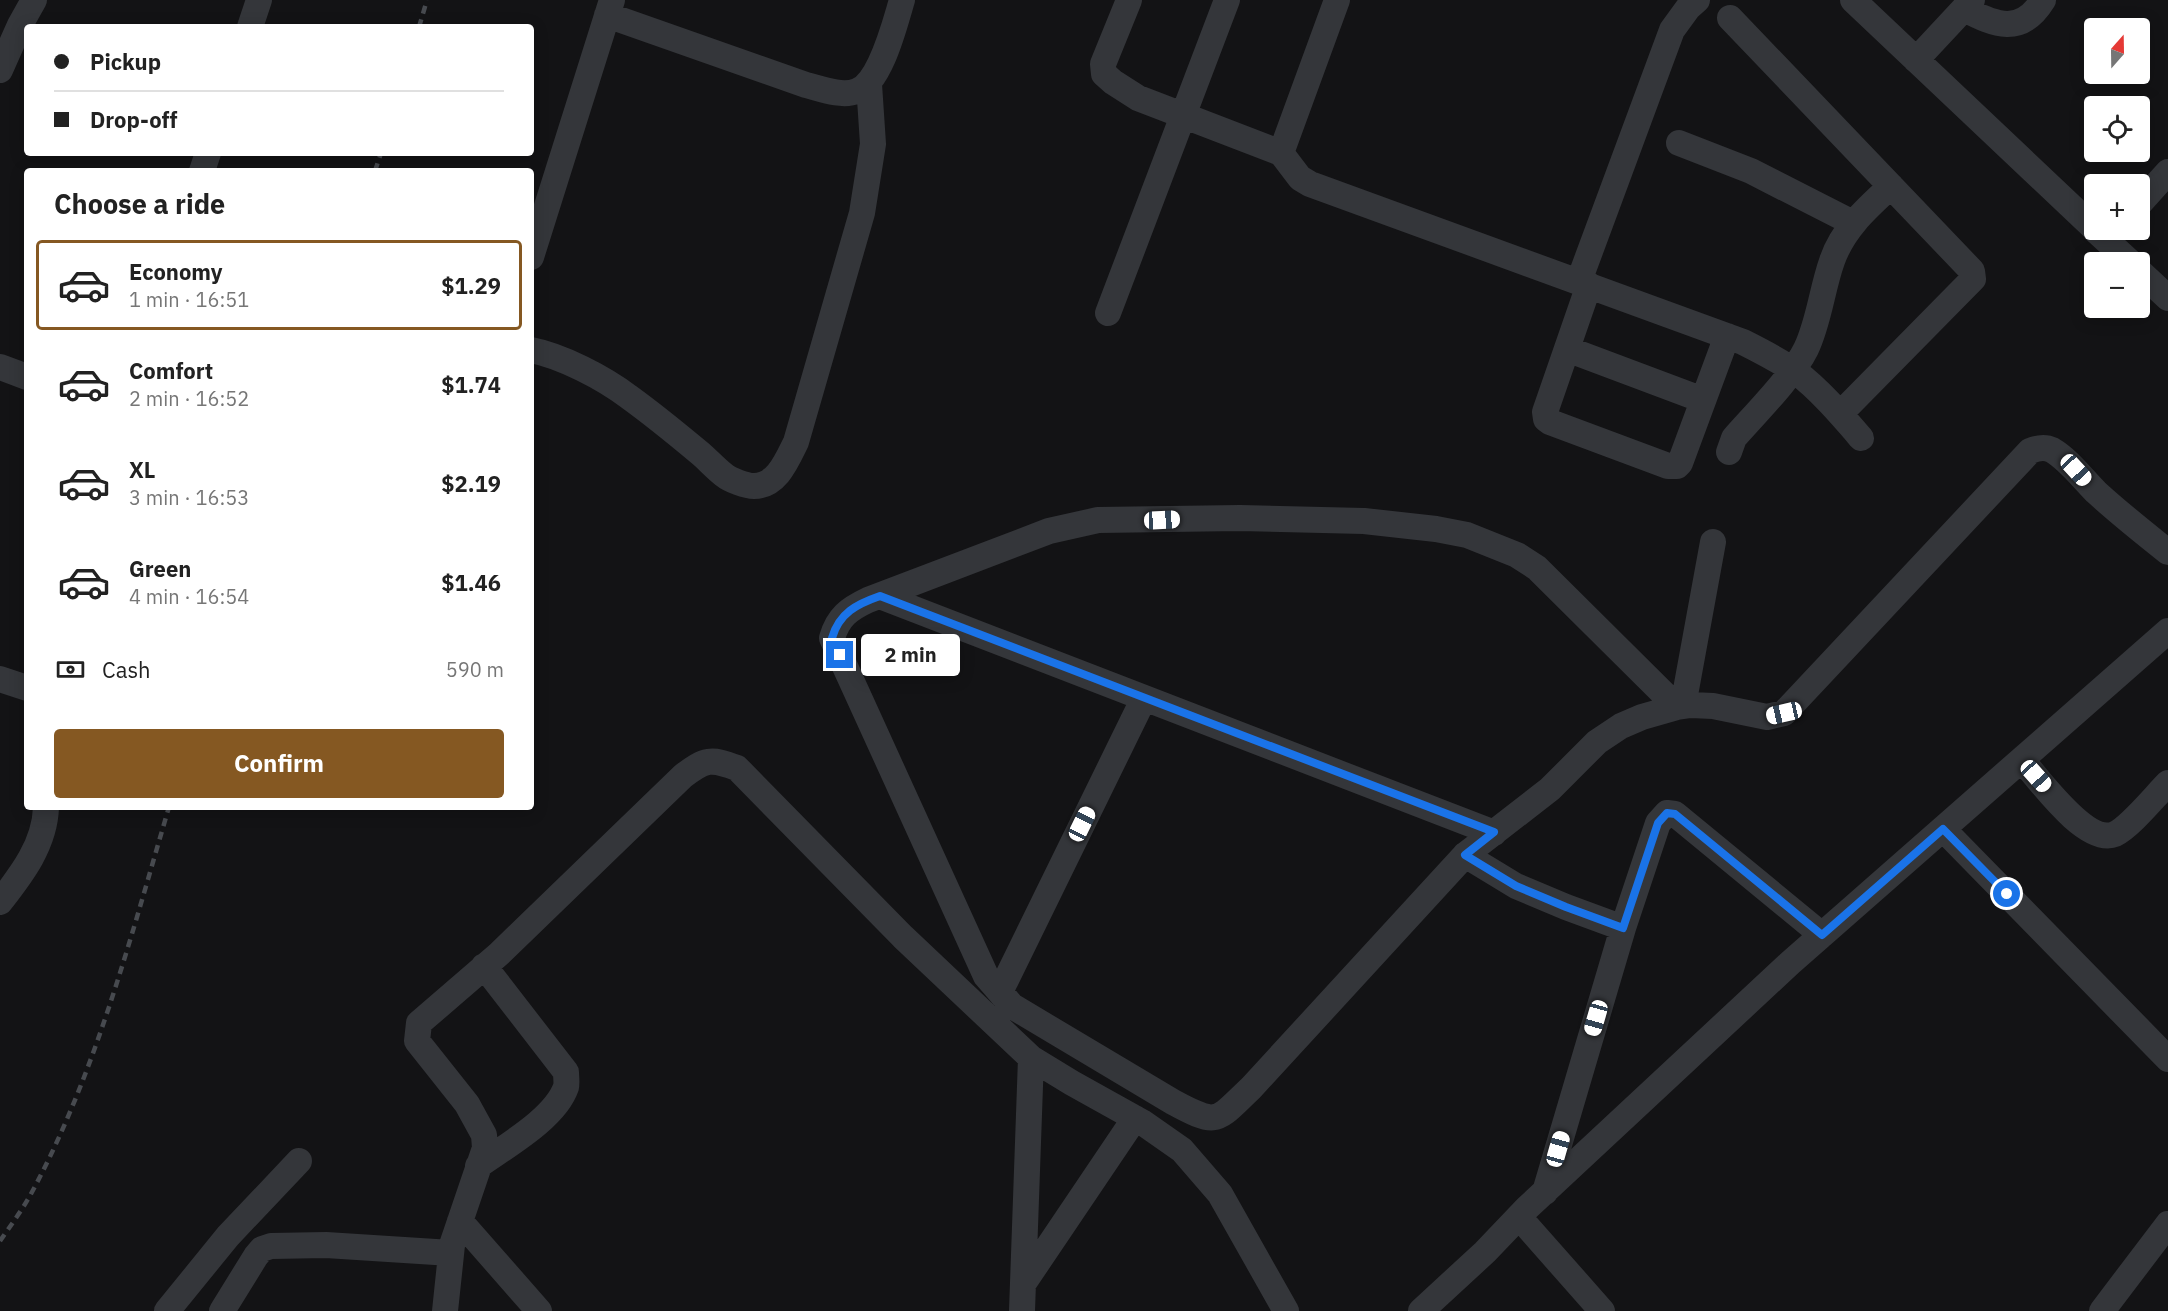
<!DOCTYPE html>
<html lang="en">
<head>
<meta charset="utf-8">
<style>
  :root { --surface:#fff; --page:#f2f2f2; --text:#222; --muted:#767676; --line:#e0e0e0; --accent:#855822 }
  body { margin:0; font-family:"IBM Plex Sans",sans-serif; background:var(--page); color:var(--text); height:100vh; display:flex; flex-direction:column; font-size:22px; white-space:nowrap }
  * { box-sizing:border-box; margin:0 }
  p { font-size:20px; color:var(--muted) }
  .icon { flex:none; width:33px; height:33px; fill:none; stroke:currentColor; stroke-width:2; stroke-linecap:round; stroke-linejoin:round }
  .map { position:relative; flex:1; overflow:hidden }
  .panel { position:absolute; left:24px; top:168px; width:510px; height:642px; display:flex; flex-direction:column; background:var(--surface); border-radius:6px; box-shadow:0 3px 15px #0003 }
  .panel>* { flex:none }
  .banner { position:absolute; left:24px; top:24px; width:510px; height:132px; border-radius:6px; box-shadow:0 3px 15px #0003; display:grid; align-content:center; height:132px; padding:0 30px; background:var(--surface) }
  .needle { width:39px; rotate:20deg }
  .fabs { position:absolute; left:2084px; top:18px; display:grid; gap:12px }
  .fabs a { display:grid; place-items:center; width:66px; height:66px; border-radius:6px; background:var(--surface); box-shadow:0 3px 15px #0003; font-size:30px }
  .end { position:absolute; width:27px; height:27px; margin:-14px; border:8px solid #1a73e8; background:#fff; box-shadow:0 0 0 3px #fff }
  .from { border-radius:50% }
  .bubble { position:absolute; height:42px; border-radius:6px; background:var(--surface); box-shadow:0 3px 15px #0003; font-size:20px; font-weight:800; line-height:42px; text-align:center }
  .car { position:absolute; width:18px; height:36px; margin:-18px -9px; border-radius:8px; box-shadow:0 0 4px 2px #0007; background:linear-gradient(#fff 24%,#345 0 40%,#fff 0 76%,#345 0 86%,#fff 0) }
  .banner b { display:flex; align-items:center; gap:21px; height:57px; font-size:22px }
  .banner b+b { border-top:2px solid var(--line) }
  .banner i { width:15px; height:15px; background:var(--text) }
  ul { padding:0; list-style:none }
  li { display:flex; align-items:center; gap:18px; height:90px; margin:0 12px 9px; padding:0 18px; border:3px solid transparent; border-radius:6px }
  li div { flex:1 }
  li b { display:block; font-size:22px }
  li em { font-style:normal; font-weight:800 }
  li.selected { border-color:var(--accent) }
  li>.icon { width:54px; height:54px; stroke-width:1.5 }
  h2 { padding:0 30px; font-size:27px; line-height:72px }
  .pay { display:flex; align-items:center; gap:15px; height:66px; padding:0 30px; font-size:22px }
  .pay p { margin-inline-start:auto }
  .action { display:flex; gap:12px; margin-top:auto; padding:12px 30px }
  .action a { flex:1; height:69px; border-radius:6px; background:var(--accent); color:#fff; font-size:24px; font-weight:800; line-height:69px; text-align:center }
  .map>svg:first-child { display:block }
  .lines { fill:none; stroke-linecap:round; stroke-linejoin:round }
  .minor { stroke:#34363a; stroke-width:26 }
  .rail { stroke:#474a4f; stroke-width:4.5; stroke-dasharray:8 6; stroke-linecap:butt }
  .route { stroke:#1a73e8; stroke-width:8 }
</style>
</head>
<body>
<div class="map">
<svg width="2168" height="1311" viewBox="0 0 2168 1311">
  <rect width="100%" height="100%" fill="#131315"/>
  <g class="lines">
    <!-- minor -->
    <path class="minor" d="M1129,0L1103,64L1104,74L1113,82L1138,98L1281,153L1300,178L1310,184L1743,342C1761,351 1779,360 1796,372C1819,389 1842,416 1861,438
      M1853,0L2094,228
      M1964,9C1995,25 2021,36 2043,0
      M607,15L806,85C821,89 842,97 857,91C881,82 895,23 902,0
      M1730,18L1972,271L1973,279L1840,414
      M250,27L259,0
      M1916,60L1972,0
      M0,70L20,25L34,0
      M1679,143L1751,171L1853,223
      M1281,153L1337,0
      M202,171L208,153
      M2139,204L2168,172
      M2095,230L2130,262
      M531,257L612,0
      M2139,271L2168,298
      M1579,281L1672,30L1688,8L1697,0
      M1589,285L1545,412L1546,419L1550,422L1668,466H1677L1680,463L1727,336
      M1108,313L1227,0
      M1567,349L1703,400
      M531,350C562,356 604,378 629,397C654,415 677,434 701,454C709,461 716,469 724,475C730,480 746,486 754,486C777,486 787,460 796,442L862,213L873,144L869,84
      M0,367L27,377
      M1729,452L1734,438C1756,413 1792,377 1806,349C1819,322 1822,289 1832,261C1843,229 1867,208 1891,186
      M880,596L1494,833
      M0,679L27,688
      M1683,706L1713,542
      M1677,707L1537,568L1517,555L1467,535L1436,529L1364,521L1240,518L1098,520L1049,531L868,600C849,609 838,617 832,638L986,976L1012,1006L1173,1102C1219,1127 1216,1121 1251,1088L1465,855L1550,789L1597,742L1621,726L1642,717L1677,707L1691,705L1713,706L1767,717L1784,713L2030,451C2037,448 2044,446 2052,450C2069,460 2082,478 2096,492C2119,513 2144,533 2168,552
      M2022,760C2039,779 2086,846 2115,834C2130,827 2155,796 2168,783
      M1943,829L2168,1059
      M1465,855L1516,886L1566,907L1623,928
      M0,902C22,874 45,844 46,807
      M1000,992L1144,698
      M478,1166C504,1147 555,1119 566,1087C567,1083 566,1077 566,1072L484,966
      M1545,1192L1623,928L1658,823L1667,813L1675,814L1822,935
      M1519,1217L1602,1311
      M460,1221L539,1311
      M1023,1284L1135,1118
      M167,1311L228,1236L299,1161
      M222,1311L256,1256L262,1249L271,1246L326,1245L451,1253
      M445,1311L452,1245L485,1148L484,1135L467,1104L417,1041L419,1023L499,954L683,776C705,759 711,758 737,768L903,937L1031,1058L1072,1083L1142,1122L1182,1150L1220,1194L1286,1311
      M1022,1311L1031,1058
      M1421,1311L1485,1252L1527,1208L1790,963L2168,631
      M2102,1311L2168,1224"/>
    <!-- rail -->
    <path class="rail" d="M419,27L427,0
      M375,171L381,153
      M0,1241C11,1225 23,1209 32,1192C96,1073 131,936 169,807"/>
  </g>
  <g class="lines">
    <!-- route -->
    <path class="route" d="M840,655L832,638C839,613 857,604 880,596L1494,832L1465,855L1516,886L1566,907L1623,928L1658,823L1667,813L1675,814L1822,935L1943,829L2007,894"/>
  </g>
</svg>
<div class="fabs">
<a><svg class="needle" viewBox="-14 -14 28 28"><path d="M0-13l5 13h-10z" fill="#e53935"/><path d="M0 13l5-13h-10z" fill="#767676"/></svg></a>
<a><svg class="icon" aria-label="locate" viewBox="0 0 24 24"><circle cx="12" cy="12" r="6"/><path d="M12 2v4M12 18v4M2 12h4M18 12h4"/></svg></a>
<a>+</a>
<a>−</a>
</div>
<i class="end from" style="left:2007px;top:894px"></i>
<i class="end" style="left:840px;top:655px"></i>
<div class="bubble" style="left:861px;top:634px;width:99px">2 min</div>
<i class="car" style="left:2076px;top:470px;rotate:137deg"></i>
<i class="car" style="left:1162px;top:520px;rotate:87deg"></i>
<i class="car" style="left:1784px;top:713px;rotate:257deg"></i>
<i class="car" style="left:2036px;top:776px;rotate:138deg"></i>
<i class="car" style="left:1082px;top:824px;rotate:26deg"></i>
<i class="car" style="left:1596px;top:1018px;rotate:196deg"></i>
<i class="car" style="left:1558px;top:1149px;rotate:16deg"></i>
<div class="banner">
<b><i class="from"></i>Pickup</b>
<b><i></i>Drop-off</b>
</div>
<section class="panel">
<h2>Choose a ride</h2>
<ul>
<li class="selected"><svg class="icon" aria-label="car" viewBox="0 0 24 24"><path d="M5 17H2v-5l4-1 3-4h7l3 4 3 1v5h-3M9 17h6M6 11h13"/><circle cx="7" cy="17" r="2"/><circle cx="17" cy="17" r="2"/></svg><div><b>Economy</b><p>1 min · 16:51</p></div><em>$1.29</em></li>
<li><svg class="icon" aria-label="car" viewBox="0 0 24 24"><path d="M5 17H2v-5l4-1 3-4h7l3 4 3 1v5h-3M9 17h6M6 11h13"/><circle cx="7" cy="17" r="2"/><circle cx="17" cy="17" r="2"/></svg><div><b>Comfort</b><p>2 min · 16:52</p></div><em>$1.74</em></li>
<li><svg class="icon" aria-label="car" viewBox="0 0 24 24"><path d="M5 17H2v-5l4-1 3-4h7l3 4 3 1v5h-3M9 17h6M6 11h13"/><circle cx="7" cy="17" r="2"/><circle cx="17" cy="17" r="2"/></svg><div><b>XL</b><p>3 min · 16:53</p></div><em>$2.19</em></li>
<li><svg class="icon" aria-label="car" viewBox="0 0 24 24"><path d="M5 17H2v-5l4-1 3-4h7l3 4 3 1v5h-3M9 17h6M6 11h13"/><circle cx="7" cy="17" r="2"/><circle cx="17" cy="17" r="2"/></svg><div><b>Green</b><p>4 min · 16:54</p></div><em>$1.46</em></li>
</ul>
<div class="pay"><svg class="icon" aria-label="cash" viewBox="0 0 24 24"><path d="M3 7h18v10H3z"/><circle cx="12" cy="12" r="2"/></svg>Cash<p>590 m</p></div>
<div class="action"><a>Confirm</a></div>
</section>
</div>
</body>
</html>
